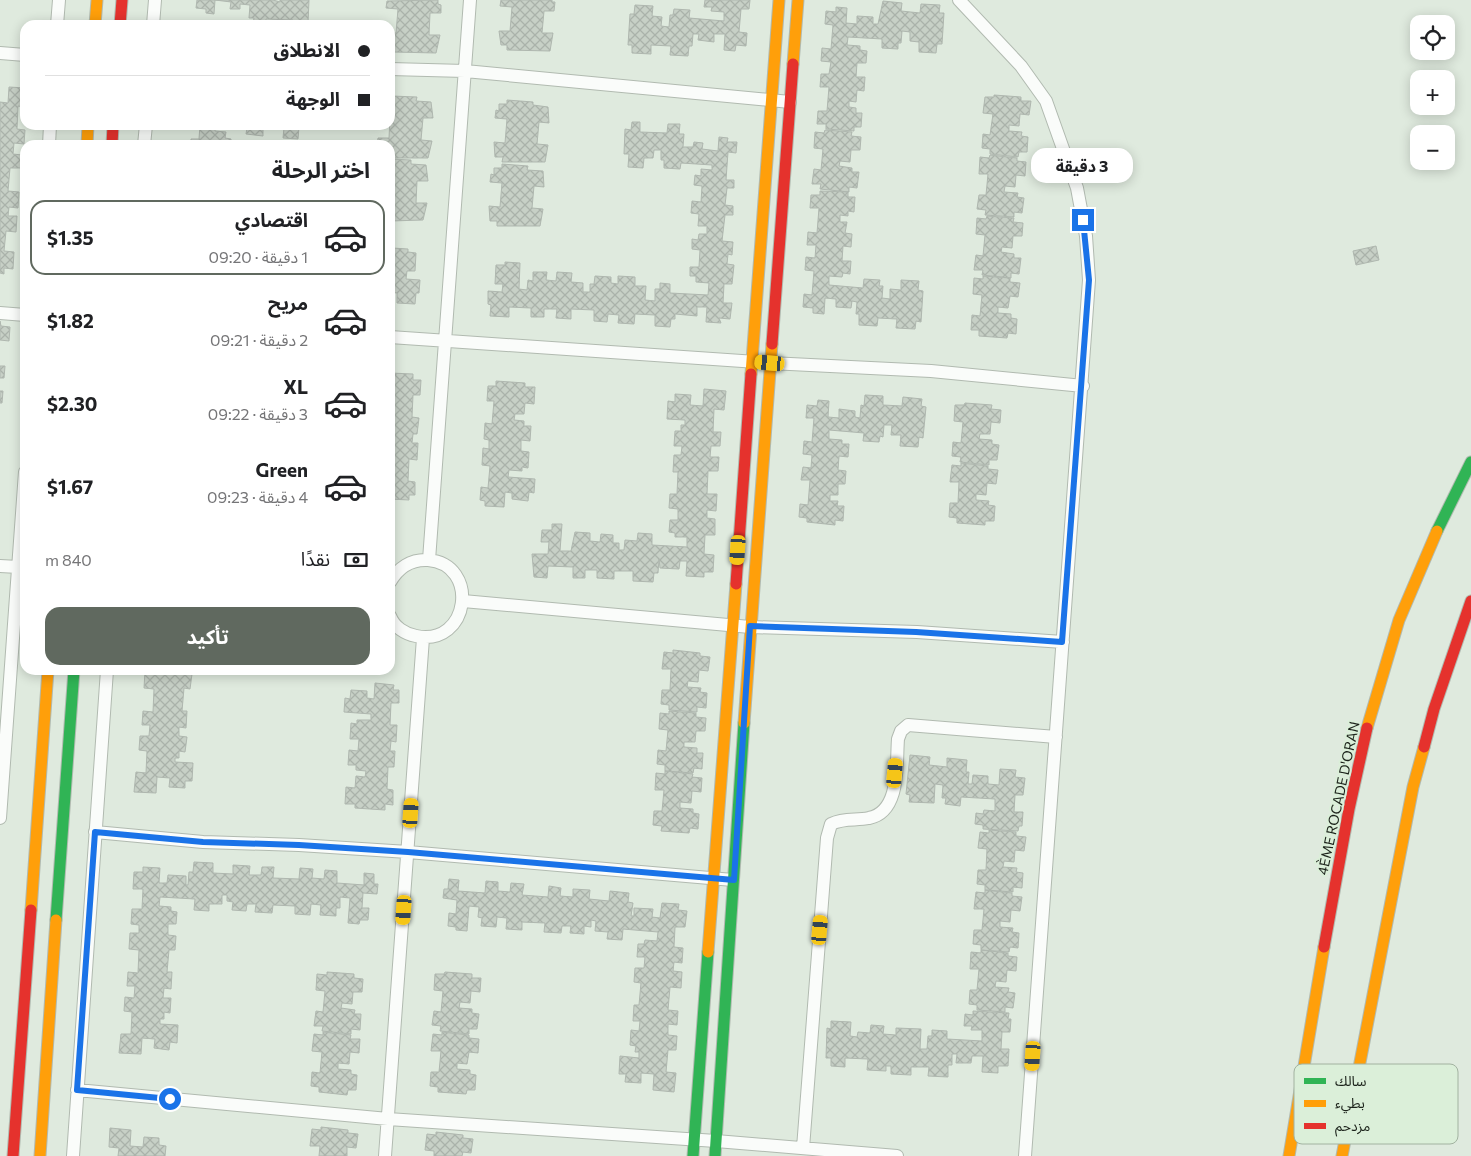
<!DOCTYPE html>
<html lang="ar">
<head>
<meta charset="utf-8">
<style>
  :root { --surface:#fff; --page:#f6f6f6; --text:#202124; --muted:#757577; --line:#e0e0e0; --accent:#60695f }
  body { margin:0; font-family:Commissioner,"Noto Sans Arabic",sans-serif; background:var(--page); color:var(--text); direction:rtl; height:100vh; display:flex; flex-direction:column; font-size:19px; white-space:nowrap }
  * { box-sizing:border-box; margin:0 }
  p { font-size:16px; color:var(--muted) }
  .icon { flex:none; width:28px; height:28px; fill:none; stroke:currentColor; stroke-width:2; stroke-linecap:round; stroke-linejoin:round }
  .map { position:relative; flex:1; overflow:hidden; direction:ltr }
  .sheet { position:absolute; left:20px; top:140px; width:375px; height:535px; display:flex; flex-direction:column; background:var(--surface); border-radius:15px; box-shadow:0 2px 12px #0003; direction:rtl }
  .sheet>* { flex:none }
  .hud { position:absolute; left:20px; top:20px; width:375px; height:110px; border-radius:15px; box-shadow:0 2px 12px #0003; direction:rtl; display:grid; align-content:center; height:110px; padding:0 25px; background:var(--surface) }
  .fabs { position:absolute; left:1410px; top:15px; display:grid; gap:10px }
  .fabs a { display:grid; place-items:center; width:45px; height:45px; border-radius:10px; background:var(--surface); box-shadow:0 2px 12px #0003; font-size:25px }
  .end { position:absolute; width:22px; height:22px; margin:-11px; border:6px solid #1a73e8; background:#fff; box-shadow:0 0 0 2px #fff }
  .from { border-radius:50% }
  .bubble { position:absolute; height:35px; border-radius:15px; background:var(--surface); box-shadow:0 2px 12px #0003; font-size:16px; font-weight:700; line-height:35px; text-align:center; direction:rtl }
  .car { position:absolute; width:15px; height:30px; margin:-15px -8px; border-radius:6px; box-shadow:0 0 4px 1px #0007; background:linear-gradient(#f5c518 24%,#345 0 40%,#f5c518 0 76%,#345 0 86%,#f5c518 0) }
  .hud b { display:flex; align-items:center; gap:18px; height:48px; font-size:19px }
  .hud b+b { border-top:1px solid var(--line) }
  .hud i { width:12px; height:12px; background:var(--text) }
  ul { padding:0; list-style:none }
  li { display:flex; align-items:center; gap:15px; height:75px; margin:0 10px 8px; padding:0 15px; border:2px solid transparent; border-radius:15px }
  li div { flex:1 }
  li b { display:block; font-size:19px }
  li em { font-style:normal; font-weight:700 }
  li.selected { border-color:var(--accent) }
  li>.icon { width:45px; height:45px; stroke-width:1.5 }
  h2 { padding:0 25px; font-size:22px; line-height:60px }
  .pay { display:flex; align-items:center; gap:12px; height:55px; padding:0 25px; font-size:19px }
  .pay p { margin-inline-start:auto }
  .button { display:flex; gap:10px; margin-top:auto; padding:10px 25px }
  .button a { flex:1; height:58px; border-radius:15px; background:var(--accent); color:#fff; font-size:20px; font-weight:700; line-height:58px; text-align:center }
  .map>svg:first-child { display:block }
  .building { fill:url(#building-cross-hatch); stroke:#afb7af }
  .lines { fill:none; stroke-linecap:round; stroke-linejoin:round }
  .street-casing { stroke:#b1bab0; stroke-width:14 }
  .fast-casing { stroke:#b1bab0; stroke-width:13 }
  .slow-casing { stroke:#b1bab0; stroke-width:13 }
  .jam-casing { stroke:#b1bab0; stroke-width:13 }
  .street { stroke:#fafcfa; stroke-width:12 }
  .fast { stroke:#30b455; stroke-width:11 }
  .slow { stroke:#ff9f0a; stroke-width:11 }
  .jam { stroke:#e5322d; stroke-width:11 }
  .route { stroke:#1a73e8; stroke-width:6 }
  .labels { text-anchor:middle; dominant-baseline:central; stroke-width:4; stroke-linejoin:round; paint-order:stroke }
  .street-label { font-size:14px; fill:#1c231b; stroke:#dbefd9 }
  .key { fill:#dbefd9; stroke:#a2b2a0; stroke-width:1 }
  .key-label { font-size:14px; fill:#1c231b }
</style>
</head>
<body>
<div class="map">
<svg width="1471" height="1156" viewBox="0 0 1471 1156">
  <defs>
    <pattern id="building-cross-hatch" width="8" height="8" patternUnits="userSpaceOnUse" patternTransform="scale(1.25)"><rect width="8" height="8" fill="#c7d0c6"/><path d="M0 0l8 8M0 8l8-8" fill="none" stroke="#aab2aa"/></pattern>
  </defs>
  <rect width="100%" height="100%" fill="#dfeade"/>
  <!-- building -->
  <path class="building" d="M197,0H273L280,2V0H309L308,23L293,25V20L266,19V25H253L254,18H249L250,5L240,4V9H230L231,2L215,0L214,14L206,13V9L196,8Z
    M438,0V4L441,5V13H430L429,35H440L436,53L393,52L394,48L390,47V33H396L398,9L386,8L387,1Z
    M501,0H552V2H555L554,11H544L542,33H553L550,51L507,50V45H501L499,31H510L512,7L500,6Z
    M705,0H750L749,9H741L739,32L747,33L746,46L736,45L735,51L724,50L725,34H714V42L698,40L699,34H693L692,46H689L688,56L670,55L671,46L651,45V54L632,53V45H628L630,14H634L635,5L653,6L652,16L662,17L661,26L669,27L670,15H673L674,9L690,10L689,18L724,21V12L711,11L712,7H704Z
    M883,1L902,3L901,11L920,13L921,4L940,5L939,13H944L942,44H937L936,53L919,52V42L910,41V32L902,31L901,43H898V49L882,48V39L848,37L847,45L860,46V50L867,51L866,63H857L856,77H865L864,91L857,90L856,102L849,101V107L856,108V113H862L861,127H854V131L826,129V124H817L818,111H827L829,87H820L821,74H829L831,62L821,61L822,48L831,49L833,25L825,24L826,11L836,12V7L847,8L846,23L857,24V16L873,17V24H878Z
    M9,87L25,88V107L18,106L17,129L25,130L24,144L14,143L13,154L22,155L21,168H10L8,191L19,192L18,208L9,207L8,216H17L16,232L6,231L4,251L14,252L13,269L4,268V274L0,273V102L8,103Z
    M994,95L1021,97V101H1031L1029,115L1020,114L1019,126L1009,125V131L1022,132L1021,136L1028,137L1027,152H1019L1018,157L990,154V149L982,148L983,134L990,135L993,114L983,113L985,97H994Z
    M391,96L417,97L416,101L431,102L433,118H423L421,140L432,141L428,158H390V145H377L378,138H389Z
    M507,100L533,102V105L548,107L549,123L539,122L537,144L548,145L545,162H502L503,157H495L494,142L505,143L507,119L495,118L496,110L499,111V104H507Z
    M632,122H640V132L667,133L668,124H680L679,134H684L683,147H693L694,142L703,143L702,149L718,151L719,137L728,138L727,142H737L736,153L728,152L726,180H734V188H727L725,205L733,206V215H725L722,241L733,242L732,255L728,254L727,264L734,265L732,284H724L723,303H732L730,319L719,318L721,323L706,322L707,307H697V316L675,314V319H671L670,327L655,326V315L635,314L634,324L618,323L619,315L608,314L607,322L594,321V310L571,309V319L556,318L557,309H544V317H531V308L509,307V317L490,316L491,305L488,304V291L502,292L503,284H495L496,265H505V262L520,263L519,289L527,290L528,280L533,281V272H547L546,280L556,281L557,272L572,273L571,282L583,283V292H590V284H594L595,276L611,277V283L618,284V276L635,277V286H646L645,300L655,301V289H660V283L670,284V293L708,295L709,283L696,282V276H690V267H699L700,250L692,249V239L698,240L699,234H707V226H698L699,214L691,213L692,201L701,202L702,186L694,185L695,175L701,176V169L712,170V165L681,163L680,169L664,168V160H661V150H654L653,158H644L643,168L628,167L629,154H624L625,129L631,130Z
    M200,125H267V128L263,127V136L246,134L247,128L215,126V131L226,132L225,138L231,139V145H191V139H199Z
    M275,125H304L299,127L298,139L283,138L284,128L275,127Z
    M825,130L852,132L851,136L861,137L860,150H851L850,162L840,161L839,166L852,168V172H859L857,188L849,187V192L820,189L821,184H812L814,169L821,170L823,149L814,148L815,132L824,133Z
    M990,155L1017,158V161L1026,162L1025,176L1016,175L1015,187L1005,186L1004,192L1018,193L1017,197L1024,198L1022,213L1014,212V217L985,215L986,210L977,209L979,195H986L988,174H979L980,157L989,158Z
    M390,159L411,160V164L426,165L428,181H417L416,203H427L423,220L390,221Z
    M502,164L528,166L527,170L543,171L544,187L534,186L532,208L543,209L540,226H497V221H490L489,206L500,207L502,183L490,182L491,174L494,175V168H502Z
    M820,191L848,192V197H855L854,212L848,211V216L840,215V222H847L845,233L852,234L851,247L843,246L842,261H851L850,274L843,273L842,277L829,276V285L863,288L864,279L880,280L879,286H883L882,298L890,299V289L901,290V280L919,281L918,290L923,291L921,322L916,321L915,329L896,328L897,319L878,318L877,326L859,325V314H856L857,302L852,301L851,308L836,307V299L825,298L824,314L813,313V308L803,307L804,294L812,295L814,271L805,270L806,257L815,258L816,245H807L808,232L817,233L819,208H810L811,195H820Z
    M987,216L1014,218L1013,222L1023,223L1022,236H1013L1012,248L1002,247L1001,252L1014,254V258H1021L1019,274L1011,273V278L982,275L983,270H974L976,255L983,256L985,235L976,234L977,218L986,219Z
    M1376,246L1379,260L1356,265L1353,251Z
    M392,248L408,249V252L416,253L415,271H407L406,279L420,280L419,293H416L415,304L397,303V293L390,292Z
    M983,276L1010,278V282L1020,283L1018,297L1010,296L1008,308L998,307V313L1011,314V318L1017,319L1016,334L1008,333L1007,338L979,336V330H971L972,315L980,316L982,295L973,294L974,278L983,279Z
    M0,321L1,326L10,327L9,341L0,340Z
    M0,366H5L4,378H0Z
    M390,373L413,374V380H421L420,395H413L412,417L419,418L417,434H413L412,443H418L417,460L409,459L408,481L415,482V495H409V500L390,499Z
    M496,381L525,383V387H535L534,404L525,403L524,414H515L514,420L524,421V426H531L530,441L521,440V451L529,452L528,468L522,467V471L509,470L508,477L535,479L534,493L529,492L528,501L512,499V493L505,492L504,507L485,506V501L480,500L481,487L488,488L490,466L482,465L483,448L489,449V440L484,439L485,423L492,424L494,401H487L488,386H496Z
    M704,389L726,391L724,410L714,409L713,432H721L720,446H711L710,457H719L718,471H708L707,494H717L716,511L707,510V518L715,519V535H705L704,554L714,555L713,572H704V577L686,576L687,561H680L679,569L660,568L659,559L658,573H654L653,582L633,581V571H614V579L597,578V570H585V578H573V567L548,566L547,578L534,577L532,554H548L549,542H541L542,530H552V524H562L560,551H571L575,532L590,533V541L600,542L601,534L613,535V543H619V550H624L625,540L637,541L638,533L652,534V545L687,547V537H675V533L669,532L670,520H678V509L669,508L670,494H677L678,472H673L674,455H681L682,446H674L675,431H681V425H685V420L667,419L668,401L675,402V394L691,395L690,405L703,406Z
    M0,391H3L2,403H0Z
    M865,395L883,396V405L902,406L903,397L922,399L921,406L926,407L923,438L919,437L918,447L900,446L901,435H891L892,425H884L883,437L880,436L879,442L863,441L864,433L829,430V439L842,440V444H849L848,457L839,456L838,470L846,471L845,484H838V495H830V501H838L837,506H844L843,521L835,520V525L807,522V518L799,517L800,504L808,505L810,480H801L803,467L811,468L812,455L803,454L804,441L812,442L814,418H806L807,405L817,406L818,400L829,401L828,417L839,418V409L855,411V417L860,418L861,405L864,406Z
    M965,403L992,405L991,409L1001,410L1000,423L991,422L990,434H980L979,439L992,440V444L999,445L997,460H989V465L960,462L961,457L952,456L953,442L961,443L963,422L954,421L955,405H964Z
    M961,463L988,466V469L998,470L996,484L987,483L986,495L976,494V500L989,501L988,505L995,506L994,521H985V525L957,523V518L949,517L950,503H958L959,482H950L952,465L961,466Z
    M673,650L700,653V656L710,657L708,671L699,670L698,682L688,681L687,687L701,688L700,692L707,693L706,708L697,707V712L669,710V705L661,704L662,690H670L671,669H662L664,652L673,653Z
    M154,670H183V674H192L190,689L184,688L182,711H187L186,728L179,727V736L187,737L185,752L179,751V758H175V762L193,763L192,781H185V788L169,787L170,778L157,777L156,793L134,792L136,772L146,773L147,751L139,750L140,736H149L150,725H142L143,711L153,712L154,689L144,688L145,671L154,672Z
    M375,683L394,685L393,690H399V703H391L390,725H397L396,742L391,741L390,751H395L394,767H388L387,789L393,790V805L385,804V810L355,808V804H345L346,787L355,788L356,776L365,777L366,771L356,770V765H348L349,750L358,751L359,739H350L351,723L357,724V720H371V714L344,712L345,698L350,699L351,690L367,691V698L374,699Z
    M669,711L696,713V717L706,718L705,731H696L695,742H684V747L697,748V753H703L702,769L694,768L693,773L665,771V765L657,764L658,750L666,751L668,730L659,729L660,713L669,714Z
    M910,755L930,757L929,765L947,767V758L967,760L966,772H969L968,784H972L973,775L988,776V784L999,785L1000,769L1016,770L1015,777L1025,778L1023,795H1015L1014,812H1023L1022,826H1019L1018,831L983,829V825L975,824L976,813L983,814L984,810L995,811V799L961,797L960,806L945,804L946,798H942L943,785L935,784L934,803L909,802L910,795L906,794Z
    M665,771L693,774L692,777L702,778L701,792L692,791L691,803L680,802V808L693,809V813L699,814L698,829L690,828L689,833L661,831L662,826L653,825L654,811H662L664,790H655L656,773L665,774Z
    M989,830L1016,832V836L1026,837L1024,851L1015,850L1014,862L1004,861L1003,867L1017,868L1016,872L1023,873L1022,888L1013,887V892L985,890V885L977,884L978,870H986L987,849L978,848L980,832L989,833Z
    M194,862L213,863V873L233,874V865L250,866L249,875H261L262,867H274L273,878L299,879L300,868L313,869L312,878L324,879L325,870L337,871V883L364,885V873L374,874V884H378L377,894L363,893L362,908H369L368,920H360L359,924L348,923L350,898L340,897V908H336V916L320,915L321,905L311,904L310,915L295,914V906L273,905L272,913L255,912L256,904H247L246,911L232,910L233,902L227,901V895H222V904H209V911L194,910L195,899L160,897L159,906L171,907V911L177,912L176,924H168V935L176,936L175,950H169L167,972H172L171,989L164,988L163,998H171L170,1013L164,1012V1019H160V1024L178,1025L177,1043L170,1042L169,1050L154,1048L155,1039L142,1038L141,1054L119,1053L121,1034H131L132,1012L124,1011L125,997L134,998L135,986H127L128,972L138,973L139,950L129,949L130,933H139V925L131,924L132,909H142L143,889H133L134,872H143V867L160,868L159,883H167L168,875L186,876V885H188L189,872H193Z
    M449,879L459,880L458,891L485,893L486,881L498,882V891L510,892L511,883L524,884L522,895L548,897L549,886L561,888L560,896L573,897V889L590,890L589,899L609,901L610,891L629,893L628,902L633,903L631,916H634V908L653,909L652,917L660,918L662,903L679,904L678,910L687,911L685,927H675L674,947L683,948L682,963L674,962L673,971L682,972L681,988L670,987L668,1010L678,1011L677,1025L668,1024V1035L677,1036L676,1050H668L666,1072L676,1073L674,1092L653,1090L654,1074L641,1073V1083L625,1082L626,1074H619L620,1056L639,1058V1052H635L636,1046L630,1045L631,1030L639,1031L640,1021H633L634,1005H639L641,983L634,982L635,968H644L645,957H637L638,944H644L645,940L657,941L658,932L623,929L622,940L607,939L608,932L595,931L596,921L591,920V927L584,926V934L570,933L571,926H562L561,933L544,932L545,923L522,922V930L506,929L507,918L497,917L496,927L481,926L482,918L478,917L479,907L469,906L467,931L456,930V927L448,926L449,913L456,914L457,900L443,898L444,889H448Z
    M985,890L1012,893V896L1022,897L1020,911L1011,910L1010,922L1000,921V927L1013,928L1012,932L1019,933L1018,948L1010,947L1009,952L981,950V945L973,944L974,930H982L984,909H974L976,892L985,893Z
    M981,950L1008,953V956L1017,957L1016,971L1007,970L1006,982L996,981L995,987L1009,988L1008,992L1015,993L1013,1008L1005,1007V1012L977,1010V1005L969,1004L970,990H977L979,969H970L971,952L981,953Z
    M327,972L354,974V978L363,979L362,992H353L352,1004L342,1003L341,1008L355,1010L354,1014H361L360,1030L351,1029V1034L322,1031L323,1026H314L316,1011L323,1012L325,991L316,990L317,974L327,975Z
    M445,972L472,974V978H481L480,992L471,991L470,1003L460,1002L459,1008L472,1009V1013L479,1014L477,1029H469V1034L440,1031L441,1026L432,1025L434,1011L441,1012L443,991L434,990L435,974H444Z
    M973,1011L1009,1013L1008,1019H1011L1010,1032H1002L1001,1049H1009L1008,1066H998V1073L982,1072L983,1056H972L971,1063H956L957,1054H952V1065H948V1077L928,1076L929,1067H911V1075L891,1074V1066H886V1071L867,1070L868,1059L845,1058V1067L831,1066V1058H826L827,1028L831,1029V1021L851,1022L850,1036L857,1037L858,1032L870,1033L871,1025L884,1026L883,1034L896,1035V1028L921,1029L920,1049H927L928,1036H932V1030L947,1031V1039L982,1041V1030H971L972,1026H964L965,1014L973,1015Z
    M323,1032L351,1035L350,1039H360L359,1053L350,1052L349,1064L338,1063V1069L351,1070V1074L357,1075L356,1090H348L347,1095L319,1092V1087L311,1086L312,1072L320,1073L322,1052L312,1051L314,1034L323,1035Z
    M442,1032L469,1035V1038L479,1039L478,1053L469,1052L467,1064L457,1063V1069L470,1070V1074L476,1075L475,1090H467L466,1094L438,1092V1087L430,1086L431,1072H439L441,1051H431L433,1034L442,1035Z
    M321,1127L348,1130V1133L358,1134L356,1148L347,1147V1156H319L320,1146H310L312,1129L321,1130Z
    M110,1128L131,1130L130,1146L143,1147L144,1137L159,1138V1145L166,1146L165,1156H118L119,1148L109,1147Z
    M436,1132L463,1135V1138L473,1139L471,1153L463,1152L462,1156H434V1151L425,1150L427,1134L436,1135Z"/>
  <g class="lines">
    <!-- street casing -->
    <g class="street-casing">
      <path id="street" d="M959,0L1021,66L1046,101L1077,188L1086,236L1089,280L1025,1156
        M57,25L59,0
        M153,25L155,0
        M0,53L25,55
        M390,69L465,71L790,102
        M49,145L50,125
        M144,145L146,125
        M0,313L25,315
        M390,337L770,363L931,371L1083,386
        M429,560L470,0
        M0,566L18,567
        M390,582C398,568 411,559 428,560C480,564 470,647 416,636C405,634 394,627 390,616
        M463,601L750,627L917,632L1063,642
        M0,818L25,472
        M95,832L203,842L299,845L408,852L733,880
        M77,1090L388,1119L716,1141L897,1156
        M803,1148L827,838L831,824C845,817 856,821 869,818C901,812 896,763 898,739L901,731L908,725L1056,737
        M73,1156L107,670
        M385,1156L423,638"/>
    </g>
    <!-- fast casing -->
    <g class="fast-casing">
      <path id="fast" d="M1437,531L1471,462
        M56,920L74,670
        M693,1156L708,952
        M715,1156L744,723"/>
    </g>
    <!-- slow casing -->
    <g class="slow-casing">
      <path id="slow" d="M95,25L97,0
        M793,64L798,0
        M87,145L88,125
        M751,374L779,0
        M744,723L772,344
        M1367,728L1399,620L1437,531
        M31,910L48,670
        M708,952L736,584
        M40,1156L56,920
        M1289,1156L1324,947
        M1342,1156L1413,787L1424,747"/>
    </g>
    <!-- jam casing -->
    <g class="jam-casing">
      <path id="jam" d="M120,25L122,0
        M112,145L113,125
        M772,344L793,64
        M736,584L751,374
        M1424,747L1434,709L1471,601
        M1324,947L1349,809L1367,728
        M13,1156L31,910"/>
    </g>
    <!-- street -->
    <use href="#street" class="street"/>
    <!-- fast -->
    <use href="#fast" class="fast"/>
    <!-- slow -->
    <use href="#slow" class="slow"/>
    <!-- jam -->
    <use href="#jam" class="jam"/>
  </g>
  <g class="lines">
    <!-- route -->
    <path class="route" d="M170,1099L77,1090L95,832L203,842L299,845L408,852L734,880L750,626L916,632L1062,642L1089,280L1083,220"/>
  </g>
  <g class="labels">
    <!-- street labels -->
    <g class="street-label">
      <text transform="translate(1338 798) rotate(-78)">4ÈME ROCADE D'ORAN</text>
    </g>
  </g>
  <!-- legend -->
  <rect x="1294" y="1064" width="164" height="80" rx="8" class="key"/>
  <rect x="1304" y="1078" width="22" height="6" fill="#30b455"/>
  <rect x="1304" y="1100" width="22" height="7" fill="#ff9f0a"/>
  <rect x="1304" y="1123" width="22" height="6" fill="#e5322d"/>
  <g class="key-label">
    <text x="1335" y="1086">سالك</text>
    <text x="1335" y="1108">بطيء</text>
    <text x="1335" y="1131">مزدحم</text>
  </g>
</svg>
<div class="fabs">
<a><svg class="icon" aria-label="locate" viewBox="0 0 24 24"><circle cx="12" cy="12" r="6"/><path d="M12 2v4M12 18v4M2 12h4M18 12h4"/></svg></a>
<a>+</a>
<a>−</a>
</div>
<i class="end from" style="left:170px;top:1099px"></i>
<i class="end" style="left:1083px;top:220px"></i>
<div class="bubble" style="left:1031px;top:148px;width:102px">3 دقيقة</div>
<i class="car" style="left:770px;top:363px;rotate:275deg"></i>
<i class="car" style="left:738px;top:550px;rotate:184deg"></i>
<i class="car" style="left:895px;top:773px;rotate:5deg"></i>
<i class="car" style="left:411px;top:813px;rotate:4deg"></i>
<i class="car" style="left:404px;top:910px;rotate:184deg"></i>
<i class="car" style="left:820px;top:930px;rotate:5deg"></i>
<i class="car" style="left:1033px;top:1056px;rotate:184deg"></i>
<div class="hud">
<b><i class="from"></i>الانطلاق</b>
<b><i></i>الوجهة</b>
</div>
<section class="sheet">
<h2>اختر الرحلة</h2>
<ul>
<li class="selected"><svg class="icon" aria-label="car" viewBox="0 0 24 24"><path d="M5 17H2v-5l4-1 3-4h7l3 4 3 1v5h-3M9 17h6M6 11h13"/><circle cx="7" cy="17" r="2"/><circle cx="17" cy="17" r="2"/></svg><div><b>اقتصادي</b><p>1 دقيقة · 09:20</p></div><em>$1.35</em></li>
<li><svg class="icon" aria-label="car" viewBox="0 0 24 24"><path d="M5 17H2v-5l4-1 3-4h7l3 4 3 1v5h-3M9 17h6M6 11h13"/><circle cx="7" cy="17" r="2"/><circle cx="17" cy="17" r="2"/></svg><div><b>مريح</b><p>2 دقيقة · 09:21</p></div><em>$1.82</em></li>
<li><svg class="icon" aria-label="car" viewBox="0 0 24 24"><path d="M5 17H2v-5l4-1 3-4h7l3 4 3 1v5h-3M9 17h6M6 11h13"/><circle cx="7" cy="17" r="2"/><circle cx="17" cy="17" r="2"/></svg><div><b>XL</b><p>3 دقيقة · 09:22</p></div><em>$2.30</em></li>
<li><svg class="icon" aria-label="car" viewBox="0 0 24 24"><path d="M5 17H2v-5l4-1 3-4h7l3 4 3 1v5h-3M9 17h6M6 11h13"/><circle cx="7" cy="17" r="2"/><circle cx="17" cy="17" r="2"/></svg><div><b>Green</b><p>4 دقيقة · 09:23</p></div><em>$1.67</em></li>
</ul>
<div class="pay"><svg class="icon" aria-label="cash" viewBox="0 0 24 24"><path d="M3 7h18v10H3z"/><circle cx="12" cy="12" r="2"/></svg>نقدًا<p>840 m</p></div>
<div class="button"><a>تأكيد</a></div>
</section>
</div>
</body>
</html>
